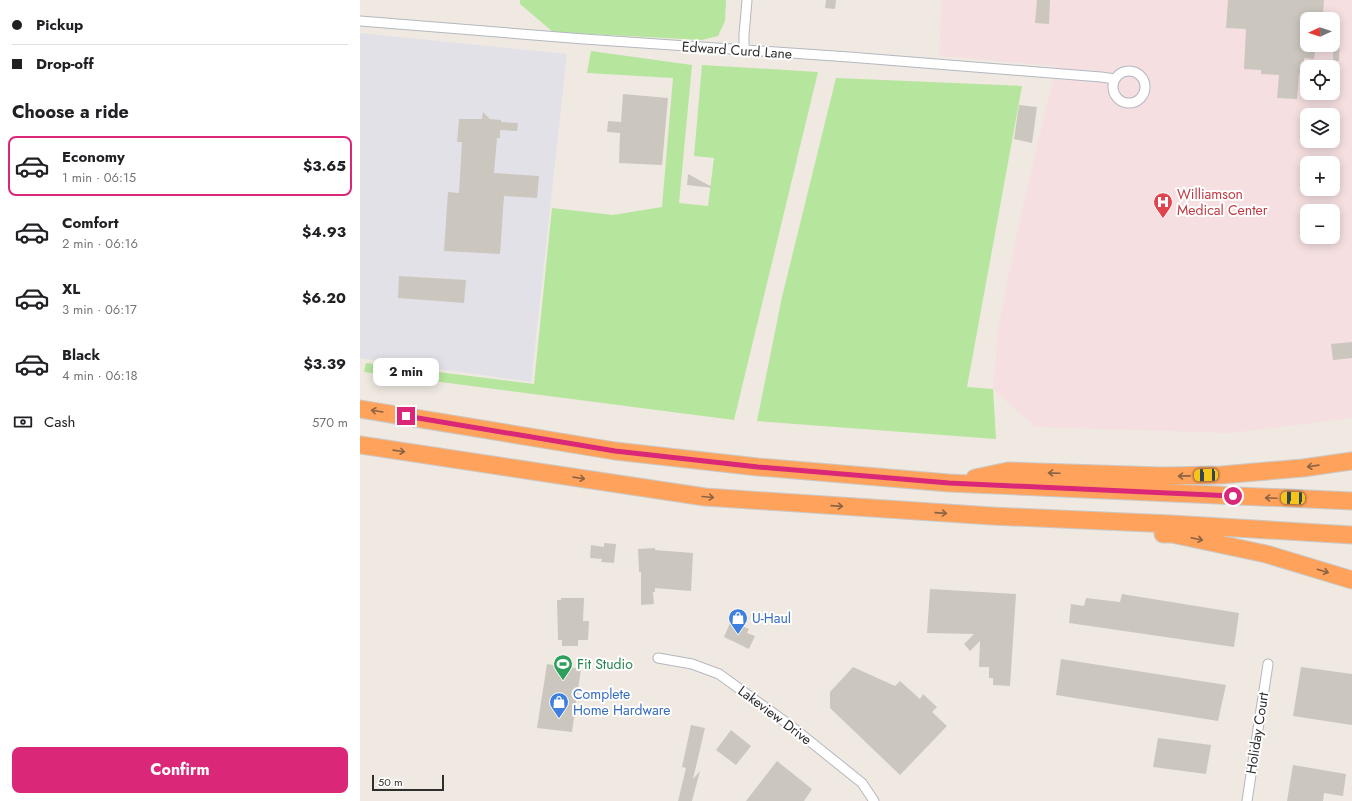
<!DOCTYPE html>
<html lang="en">
<head>
<meta charset="utf-8">
<style>
  :root { --surface:#fff; --page:#f2f2f2; --text:#202124; --muted:#757577; --line:#e0e0e0; --accent:#db2777 }
  body { margin:0; font-family:Jost,sans-serif; background:var(--page); color:var(--text); height:100vh; display:flex; flex-direction:column; font-size:15px; white-space:nowrap }
  * { box-sizing:border-box; margin:0 }
  p { font-size:13px; color:var(--muted) }
  .icon { flex:none; width:22px; height:22px; fill:none; stroke:currentColor; stroke-width:2; stroke-linecap:round; stroke-linejoin:round }
  .map { position:relative; flex:1; overflow:hidden }
  .panel { display:flex; flex-direction:column; background:var(--surface); width:360px }
  .panel>* { flex:none }
  .guide { display:grid; align-content:center; height:88px; padding:0 12px; background:var(--surface) }
  .needle { width:26px; rotate:267deg }
  .fabs { position:absolute; left:940px; top:12px; display:grid; gap:8px }
  .fabs a { display:grid; place-items:center; width:40px; height:40px; border-radius:8px; background:var(--surface); box-shadow:0 2px 10px #0003; font-size:20px }
  .scale { position:absolute; left:12px; bottom:10px; width:72px; box-sizing:border-box; padding-left:4px; border:2px solid #2e2e2e; border-top:0; font-size:11px; line-height:14px; white-space:nowrap; color:#2e2e2e; -webkit-text-stroke:3px #fff; paint-order:stroke }
  .end { position:absolute; width:18px; height:18px; margin:-9px; border:5px solid #db2777; background:#fff; box-shadow:0 0 0 2px #fff }
  .from { border-radius:50% }
  .bubble { position:absolute; height:28px; border-radius:8px; background:var(--surface); box-shadow:0 2px 10px #0003; font-size:13px; font-weight:700; line-height:28px; text-align:center }
  .car { position:absolute; width:12px; height:24px; margin:-12px -6px; border-radius:5px; box-shadow:0 0 3px 1px #0007; background:linear-gradient(#f5c518 24%,#345 0 40%,#f5c518 0 76%,#345 0 86%,#f5c518 0) }
  .guide b { display:flex; align-items:center; gap:14px; height:38px; font-size:15px }
  .guide b+b { border-top:1px solid var(--line) }
  .guide i { width:10px; height:10px; background:var(--text) }
  ul { padding:0; list-style:none }
  li { display:flex; align-items:center; gap:12px; height:60px; margin:0 8px 6px; padding:0 4px; border:2px solid transparent; border-radius:8px }
  li div { flex:1 }
  li b { display:block; font-size:15px }
  li em { font-style:normal; font-weight:700 }
  li.active { border-color:var(--accent) }
  li>.icon { width:36px; height:36px; stroke-width:1.5 }
  h2 { padding:0 12px; font-size:18px; line-height:48px }
  .pay { display:flex; align-items:center; gap:10px; height:44px; padding:0 12px; font-size:15px }
  .pay p { margin-inline-start:auto }
  .cta { display:flex; gap:8px; margin-top:auto; padding:8px 12px }
  .cta a { flex:1; height:46px; border-radius:8px; background:var(--accent); color:#fff; font-size:16px; font-weight:700; line-height:46px; text-align:center }
  main { display:flex; flex:1; min-height:0 }
  .map>svg:first-child { display:block }
  .industrial { fill:#e3e1e8 }
  .medical { fill:#f5dfe0; fill-rule:evenodd }
  .green { fill:#b6e59e }
  .building { fill:#cbc7bf }
  .lines { fill:none; stroke-linecap:round; stroke-linejoin:round }
  .minor-casing { stroke:#b4b7c1; stroke-width:11 }
  .motorway-casing { stroke:#c9c9c9; stroke-width:19 }
  .minor { stroke:#fff; stroke-width:9 }
  .motorway { stroke:#ffa35c; stroke-width:17 }
  .oneway { stroke:#8c6343 }
  .route { stroke:#db2777; stroke-width:5 }
  .labels { text-anchor:middle; dominant-baseline:central; stroke-width:4; stroke-linejoin:round; paint-order:stroke }
  .street-label { font-size:14px; fill:#2e2e2e; stroke:#fff }
  .health-label { font-size:14px; fill:#be3a42; stroke:#fff; text-anchor:start }
  .shop-label { font-size:14px; fill:#366cbe; stroke:#fff; text-anchor:start }
  .leisure-label { font-size:14px; fill:#27864d; stroke:#fff; text-anchor:start }
</style>
</head>
<body>
<main>
<section class="panel">
<div class="guide">
<b><i class="from"></i>Pickup</b>
<b><i></i>Drop-off</b>
</div>
<h2>Choose a ride</h2>
<ul>
<li class="active"><svg class="icon" aria-label="car" viewBox="0 0 24 24"><path d="M5 17H2v-5l4-1 3-4h7l3 4 3 1v5h-3M9 17h6M6 11h13"/><circle cx="7" cy="17" r="2"/><circle cx="17" cy="17" r="2"/></svg><div><b>Economy</b><p>1 min · 06:15</p></div><em>$3.65</em></li>
<li><svg class="icon" aria-label="car" viewBox="0 0 24 24"><path d="M5 17H2v-5l4-1 3-4h7l3 4 3 1v5h-3M9 17h6M6 11h13"/><circle cx="7" cy="17" r="2"/><circle cx="17" cy="17" r="2"/></svg><div><b>Comfort</b><p>2 min · 06:16</p></div><em>$4.93</em></li>
<li><svg class="icon" aria-label="car" viewBox="0 0 24 24"><path d="M5 17H2v-5l4-1 3-4h7l3 4 3 1v5h-3M9 17h6M6 11h13"/><circle cx="7" cy="17" r="2"/><circle cx="17" cy="17" r="2"/></svg><div><b>XL</b><p>3 min · 06:17</p></div><em>$6.20</em></li>
<li><svg class="icon" aria-label="car" viewBox="0 0 24 24"><path d="M5 17H2v-5l4-1 3-4h7l3 4 3 1v5h-3M9 17h6M6 11h13"/><circle cx="7" cy="17" r="2"/><circle cx="17" cy="17" r="2"/></svg><div><b>Black</b><p>4 min · 06:18</p></div><em>$3.39</em></li>
</ul>
<div class="pay"><svg class="icon" aria-label="cash" viewBox="0 0 24 24"><path d="M3 7h18v10H3z"/><circle cx="12" cy="12" r="2"/></svg>Cash<p>570 m</p></div>
<div class="cta"><a>Confirm</a></div>
</section>
<div class="map">
<svg width="992" height="801" viewBox="0 0 992 801">
  <rect width="100%" height="100%" fill="#efe9e1"/>
  <!-- industrial -->
  <path class="industrial" d="M0,33L207,54L171,382L0,358Z"/>
  <!-- medical -->
  <path class="medical" d="M582,0H992V418L871,433L675,427L633,389L638,329L658,228L696,66L579,56ZM947,19H973V45H947ZM947,67H973V93H947ZM947,115H973V141H947ZM947,163H973V189H947ZM947,211H973V237H947Z"/>
  <!-- green -->
  <path class="green" d="M160,0H366L365,21L358,36L342,40L193,32L160,4Z
    M231,51L332,65L319,203L348,206L354,158L334,156L342,65L458,72L374,420L4,372L6,363L174,384L192,208L253,215L302,207L313,78L227,73Z
    M476,78L662,86L607,387L633,389L636,439L397,421L422,297Z"/>
  <!-- building -->
  <path class="building" d="M466,0H476L475,9L465,8Z
    M677,0H690L689,24L675,23Z
    M868,0H964L963,15L958,14L957,19H947V45H956L954,59L944,58V74H939L937,99L917,98L919,75L901,74V70L884,69L886,29L866,28Z
    M973,35L980,39L979,61H973Z
    M263,94L308,98L302,165L259,163L260,133L247,132L248,121L261,122Z
    M659,105L677,107L672,143L654,139Z
    M123,112L130,119L141,120V122L158,123L157,131L140,130V138H137L134,173L179,176L177,198L144,196L140,254L84,251L88,192L99,193L102,142H97L99,119H122Z
    M328,174L354,188L327,185Z
    M39,276L106,280L104,303L38,298Z
    M992,342V358L973,360L971,344Z
    M244,543L256,544L254,563L241,562L242,559L230,558L231,545L244,547Z
    M295,548V550L333,553L331,591L295,588V592H293L294,604L281,605V572H279L278,549Z
    M570,589L656,594L650,686L633,685V678H629V667H619L620,641L610,651L604,644L614,634L567,633Z
    M762,594L879,613L874,647L709,623L711,604L724,606L726,598L760,602Z
    M201,598H224L223,621H229L228,640H218V646H202V640H198L197,600H201Z
    M370,623L375,626L376,623L389,629L387,633L395,636L389,649L364,637Z
    M701,659L866,685L858,721L696,695Z
    M187,664L221,669L212,732L177,728Z
    M493,667L535,686L540,681L560,699L563,694L577,707L572,712L587,726L540,775L470,708V692Z
    M941,667L992,674V725L933,716Z
    M331,725L345,728L333,779L340,771L332,801H318L326,768L322,767Z
    M371,730L391,746L376,765L356,750Z
    M798,738L851,745L846,774L793,767Z
    M417,761L452,789L444,801H386Z
    M933,765L986,774L983,796L964,793L963,801H927Z"/>
  <g class="lines">
    <!-- minor casing -->
    <g class="minor-casing">
      <path id="minor" d="M0,21L224,39L489,57L741,77L755,79
        M384,51V35L387,0
        M753 87a16 16 0 1 1 32 0a16 16 0 1 1-32 0Z
        M298,658L332,664L359,674L431,726L502,783L514,801
        M887,801L908,664"/>
    </g>
    <!-- motorway casing -->
    <g class="motorway-casing">
      <path id="motorway" d="M0,409L255,451L398,467L589,483L992,501
        M0,445L345,497L632,516L811,524L992,535
        M615,478L648,471L801,476L861,475L943,468L992,461
        M803,534H812L906,554L992,580"/>
    </g>
    <!-- minor -->
    <use href="#minor" class="minor"/>
    <!-- motorway -->
    <use href="#motorway" class="motorway"/>
  </g>
  <!-- one-way arrows -->
  <defs><path id="oneway-shaft" d="M-6 0H5M1.5-3L5.5 0L1.5 3" fill="none" stroke-width="1.6" stroke-linecap="round" stroke-linejoin="round"/></defs>
  <g class="oneway">
    <use href="#oneway-shaft" transform="translate(17 411) rotate(-171)"/>
    <use href="#oneway-shaft" transform="translate(39 451) rotate(8)"/>
    <use href="#oneway-shaft" transform="translate(953 466) rotate(172)"/>
    <use href="#oneway-shaft" transform="translate(694 473) rotate(-178)"/>
    <use href="#oneway-shaft" transform="translate(824 476) rotate(179)"/>
    <use href="#oneway-shaft" transform="translate(219 478) rotate(8)"/>
    <use href="#oneway-shaft" transform="translate(348 497) rotate(5)"/>
    <use href="#oneway-shaft" transform="translate(911 498) rotate(-178)"/>
    <use href="#oneway-shaft" transform="translate(477 506) rotate(4)"/>
    <use href="#oneway-shaft" transform="translate(581 513) rotate(4)"/>
    <use href="#oneway-shaft" transform="translate(837 539) rotate(12)"/>
    <use href="#oneway-shaft" transform="translate(963 571) rotate(17)"/>
  </g>
  <g class="lines">
    <!-- route -->
    <path class="route" d="M46,416L255,451L398,467L589,483L873,496"/>
  </g>
  <!-- icons -->
  <defs>
    <g id="hospital-pin" transform="scale(1)"><path d="M0 17L-7.5 6A9.5 9.5 0 1 1 7.5 6Z" fill="#e0444e" stroke="#fff"/><path d="M-5-5h3v3.5h4V-5h3V5h-3V1.5h-4V5h-3Z" fill="#fff"/></g>
    <g id="shop-pin" transform="scale(1)"><path d="M0 17L-7.5 6A9.5 9.5 0 1 1 7.5 6Z" fill="#3f7fe0" stroke="#fff"/><path d="M-5-2.5h2.3a2.7 3.5 0 0 1 5.4 0H5L5.5 6h-11ZM-1.5-2.5h3a1.5 2.3 0 0 0-3 0Z" fill="#fff"/></g>
    <g id="stadium-pin" transform="scale(1)"><path d="M0 17L-7.5 6A9.5 9.5 0 1 1 7.5 6Z" fill="#2e9e5b" stroke="#fff"/><path d="M0-5a6.5 5 0 1 0 0 10a6.5 5 0 1 0 0-10ZM-3.5-1.8h7v3.6h-7Z" fill="#fff"/></g>
  </defs>
  <g fill-rule="evenodd">
    <use href="#hospital-pin" x="803" y="202"/>
    <use href="#shop-pin" x="378" y="618"/>
    <use href="#stadium-pin" x="203" y="664"/>
    <use href="#shop-pin" x="199" y="702"/>
  </g>
  <g class="labels">
    <!-- street labels -->
    <g class="street-label">
      <text transform="translate(377 50) rotate(4)">Edward Curd Lane</text>
      <text transform="translate(415 715) rotate(37)">Lakeview Drive</text>
      <text transform="translate(897 733) rotate(-81)">Holiday Court</text>
    </g>
    <!-- health labels -->
    <g class="health-label">
      <text x="817" y="194">Williamson<tspan x="817" dy="16">Medical Center</tspan></text>
    </g>
    <!-- shop labels -->
    <g class="shop-label">
      <text x="392" y="618">U-Haul</text>
      <text x="213" y="694">Complete<tspan x="213" dy="16">Home Hardware</tspan></text>
    </g>
    <!-- leisure labels -->
    <g class="leisure-label">
      <text x="217" y="664">Fit Studio</text>
    </g>
  </g>
</svg>
<div class="fabs">
<a><svg class="needle" viewBox="-14 -14 28 28"><path d="M0-13l5 13h-10z" fill="#e53935"/><path d="M0 13l5-13h-10z" fill="#757577"/></svg></a>
<a><svg class="icon" aria-label="locate" viewBox="0 0 24 24"><circle cx="12" cy="12" r="6"/><path d="M12 2v4M12 18v4M2 12h4M18 12h4"/></svg></a>
<a><svg class="icon" aria-label="layers" viewBox="0 0 24 24"><path d="M12 4l9 5-9 5-9-5zM3 14l9 5 9-5"/></svg></a>
<a>+</a>
<a>−</a>
</div>
<div class="scale">50 m</div>
<i class="end from" style="left:873px;top:496px"></i>
<i class="end" style="left:46px;top:416px"></i>
<div class="bubble" style="left:13px;top:358px;width:66px">2 min</div>
<i class="car" style="left:846px;top:475px;rotate:268deg"></i>
<i class="car" style="left:933px;top:498px;rotate:272deg"></i>
</div>
</main>
</body>
</html>
